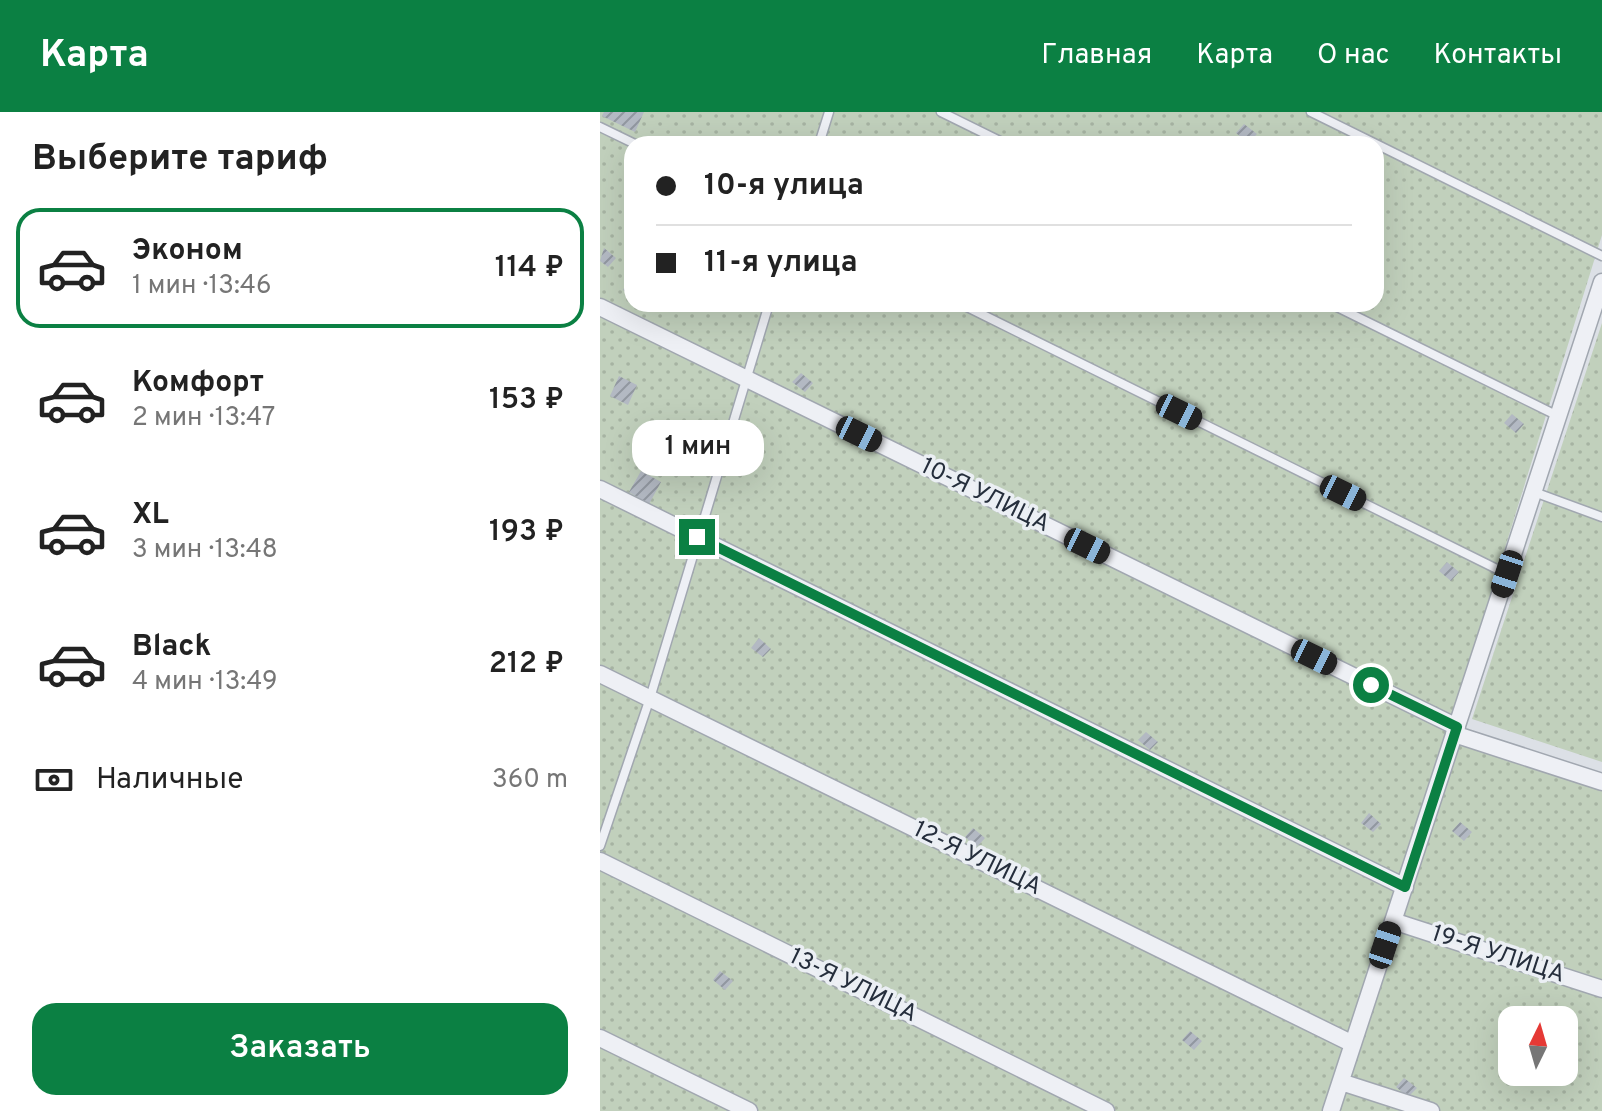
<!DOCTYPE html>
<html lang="ru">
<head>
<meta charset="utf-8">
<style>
  :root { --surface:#fff; --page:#f6f6f6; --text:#222; --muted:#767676; --line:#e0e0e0; --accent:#0b8043 }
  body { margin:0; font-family:Overpass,sans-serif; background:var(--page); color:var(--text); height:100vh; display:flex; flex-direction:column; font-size:30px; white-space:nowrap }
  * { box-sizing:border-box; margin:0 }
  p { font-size:26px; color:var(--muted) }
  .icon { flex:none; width:44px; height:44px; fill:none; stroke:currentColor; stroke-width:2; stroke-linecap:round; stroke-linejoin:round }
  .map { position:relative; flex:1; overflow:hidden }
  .side { display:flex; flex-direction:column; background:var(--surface); width:600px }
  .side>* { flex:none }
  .banner { position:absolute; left:24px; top:24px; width:760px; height:176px; border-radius:24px; box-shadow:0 8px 32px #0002; display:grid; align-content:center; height:176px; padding:0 32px; background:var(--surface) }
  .needle { width:52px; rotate:5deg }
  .buttons { position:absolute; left:898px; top:894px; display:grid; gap:16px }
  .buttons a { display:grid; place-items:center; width:80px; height:80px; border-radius:16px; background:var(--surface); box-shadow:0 8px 32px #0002; font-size:40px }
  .end { position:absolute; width:36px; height:36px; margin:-18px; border:10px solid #0b8043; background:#fff; box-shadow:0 0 0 4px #fff }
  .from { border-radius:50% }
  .bubble { position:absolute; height:56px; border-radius:24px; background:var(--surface); box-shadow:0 8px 32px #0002; font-size:26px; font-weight:600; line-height:56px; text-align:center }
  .car { position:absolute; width:24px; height:48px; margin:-24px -12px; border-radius:10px; box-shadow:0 0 6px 2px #0007; background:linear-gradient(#222 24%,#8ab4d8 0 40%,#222 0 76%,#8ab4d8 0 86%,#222 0) }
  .banner b { display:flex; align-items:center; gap:28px; height:76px; font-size:30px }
  .banner b+b { border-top:2px solid var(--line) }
  .banner i { width:20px; height:20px; background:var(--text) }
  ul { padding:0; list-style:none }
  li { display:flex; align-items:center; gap:24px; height:120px; margin:0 16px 12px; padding:0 16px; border:4px solid transparent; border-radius:24px }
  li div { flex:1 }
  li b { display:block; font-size:30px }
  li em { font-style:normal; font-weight:600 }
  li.current { border-color:var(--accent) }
  li>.icon { width:72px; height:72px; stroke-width:1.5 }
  h2 { padding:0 32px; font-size:36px; line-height:96px }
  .pay { display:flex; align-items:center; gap:20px; height:88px; padding:0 32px; font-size:30px }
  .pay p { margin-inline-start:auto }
  .button { display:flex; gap:16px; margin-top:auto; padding:16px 32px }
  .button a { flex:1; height:92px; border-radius:24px; background:var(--accent); color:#fff; font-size:32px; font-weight:600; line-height:92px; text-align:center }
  header { display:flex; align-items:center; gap:48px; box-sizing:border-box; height:112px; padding:0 40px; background:var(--accent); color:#fff }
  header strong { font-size:38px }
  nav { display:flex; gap:44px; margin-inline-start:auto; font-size:28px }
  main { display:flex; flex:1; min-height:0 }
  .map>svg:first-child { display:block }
  .grass { fill:url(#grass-dots); fill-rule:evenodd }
  .building { fill:url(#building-hatch) }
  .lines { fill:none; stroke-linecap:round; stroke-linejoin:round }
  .lane-casing { stroke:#a1a7b0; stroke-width:11 }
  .street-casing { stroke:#a1a7b0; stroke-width:19 }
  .lane { stroke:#eef0f5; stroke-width:8 }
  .street { stroke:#eef0f5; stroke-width:16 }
  .route { stroke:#0b8043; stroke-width:10 }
  .labels { text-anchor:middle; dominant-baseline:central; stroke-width:7; stroke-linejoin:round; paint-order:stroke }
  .street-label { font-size:24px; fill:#252e3c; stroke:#ebeff4 }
</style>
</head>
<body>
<header>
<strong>Карта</strong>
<nav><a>Главная</a><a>Карта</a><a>О нас</a><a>Контакты</a></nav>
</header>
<main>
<section class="side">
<h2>Выберите тариф</h2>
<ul>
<li class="current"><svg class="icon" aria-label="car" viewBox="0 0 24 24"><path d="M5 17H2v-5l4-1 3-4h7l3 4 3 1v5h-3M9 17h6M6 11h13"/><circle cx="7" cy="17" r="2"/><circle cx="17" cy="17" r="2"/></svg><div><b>Эконом</b><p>1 мин · 13:46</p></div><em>114 ₽</em></li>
<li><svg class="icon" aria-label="car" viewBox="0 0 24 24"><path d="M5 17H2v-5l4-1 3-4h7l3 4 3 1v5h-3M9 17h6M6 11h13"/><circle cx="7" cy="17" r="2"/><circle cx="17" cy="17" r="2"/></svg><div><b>Комфорт</b><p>2 мин · 13:47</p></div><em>153 ₽</em></li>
<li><svg class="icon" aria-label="car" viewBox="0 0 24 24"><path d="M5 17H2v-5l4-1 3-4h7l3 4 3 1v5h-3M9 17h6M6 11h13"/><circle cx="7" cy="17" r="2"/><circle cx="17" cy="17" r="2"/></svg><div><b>XL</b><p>3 мин · 13:48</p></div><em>193 ₽</em></li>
<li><svg class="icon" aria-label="car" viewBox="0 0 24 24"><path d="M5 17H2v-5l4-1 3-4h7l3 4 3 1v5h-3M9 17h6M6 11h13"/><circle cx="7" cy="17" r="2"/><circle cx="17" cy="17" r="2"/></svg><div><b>Black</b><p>4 мин · 13:49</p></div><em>212 ₽</em></li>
</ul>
<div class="pay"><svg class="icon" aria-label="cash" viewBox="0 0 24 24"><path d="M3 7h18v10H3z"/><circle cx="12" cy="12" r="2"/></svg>Наличные<p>360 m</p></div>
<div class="button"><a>Заказать</a></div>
</section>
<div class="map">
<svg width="1002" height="999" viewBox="0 0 1002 999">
  <defs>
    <pattern id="grass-dots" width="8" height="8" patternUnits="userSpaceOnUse" patternTransform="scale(2)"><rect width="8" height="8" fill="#c1d0bc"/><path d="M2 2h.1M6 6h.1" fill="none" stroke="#a6b3a2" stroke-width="1.8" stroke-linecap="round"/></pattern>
    <pattern id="building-hatch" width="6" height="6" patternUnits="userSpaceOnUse" patternTransform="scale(2)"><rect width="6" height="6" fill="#b3b9c3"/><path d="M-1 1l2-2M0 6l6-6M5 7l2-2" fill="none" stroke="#9197a0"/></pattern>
  </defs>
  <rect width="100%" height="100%" fill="#dce0e6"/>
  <!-- grass -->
  <path class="grass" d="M0,0H1002V123L847,623L1002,675V999H0ZM32,32H776V192H32ZM912,908H964V960H912Z
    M1002,211V650L872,607Z"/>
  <!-- building -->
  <path class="building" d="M4,0H44L35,20L2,4Z
    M644,12L657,22L648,31L636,21Z
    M4,136L16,146L8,155L0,149Z
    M32,161V183L23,178Z
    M201,261L213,271L205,280L192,270Z
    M19,264L37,273L28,293L10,284Z
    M912,302L924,312L916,321L904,311Z
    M41,359L61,370L49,392L29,380Z
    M847,450L859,460L851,469L839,459Z
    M159,526L171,537L163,545L151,536Z
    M546,620L558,630L550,638L538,628Z
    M769,701L781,712L773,720L761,711Z
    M860,710L872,720L864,729L852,719Z
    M373,716L385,726L377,735L365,725Z
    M120,859L133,869L125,878L113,868Z
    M590,919L602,929L594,938L582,928Z
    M804,966L817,976L808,985L796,975Z"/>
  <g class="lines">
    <!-- lane casing -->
    <g class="lane-casing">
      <path id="lane" d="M341,0L406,32
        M711,0L776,32
        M0,15L35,32
        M219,32L229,0
        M776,32L1002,144
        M361,192L907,462
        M731,192L958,304
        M934,380L1002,405
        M0,734L50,586L169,192"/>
    </g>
    <!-- street casing -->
    <g class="street-casing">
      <path id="street" d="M0,195L857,615
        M0,377L805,775
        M0,562L753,932
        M854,622L1002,670
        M0,749L506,999
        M793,809L1002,877
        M0,926L149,999
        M741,970L831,999
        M731,999L1002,170"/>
    </g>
    <!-- lane -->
    <use href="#lane" class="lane"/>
    <!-- street -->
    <use href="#street" class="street"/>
  </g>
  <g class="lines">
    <!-- route -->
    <path class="route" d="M97,425L805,775L857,615L771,573"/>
  </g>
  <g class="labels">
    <!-- street labels -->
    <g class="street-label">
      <text transform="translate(385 384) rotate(26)">10-Я УЛИЦА</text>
      <text transform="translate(377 747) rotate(26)">12-Я УЛИЦА</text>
      <text transform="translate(898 843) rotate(18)">19-Я УЛИЦА</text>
      <text transform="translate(253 874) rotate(26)">13-Я УЛИЦА</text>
    </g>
  </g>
</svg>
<div class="buttons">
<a><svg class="needle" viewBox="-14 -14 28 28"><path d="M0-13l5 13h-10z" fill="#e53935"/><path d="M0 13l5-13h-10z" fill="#767676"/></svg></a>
</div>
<i class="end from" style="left:771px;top:573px"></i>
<i class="end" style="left:97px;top:425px"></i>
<div class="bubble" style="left:32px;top:308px;width:132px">1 мин</div>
<i class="car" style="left:579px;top:300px;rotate:116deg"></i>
<i class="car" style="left:259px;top:322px;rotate:116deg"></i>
<i class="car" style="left:743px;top:381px;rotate:116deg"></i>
<i class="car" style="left:487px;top:434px;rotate:116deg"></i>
<i class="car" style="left:907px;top:462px;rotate:198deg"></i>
<i class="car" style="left:714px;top:545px;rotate:116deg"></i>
<i class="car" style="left:785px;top:833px;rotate:18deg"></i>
<div class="banner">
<b><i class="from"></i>10-я улица</b>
<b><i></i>11-я улица</b>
</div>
</div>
</main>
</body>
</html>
